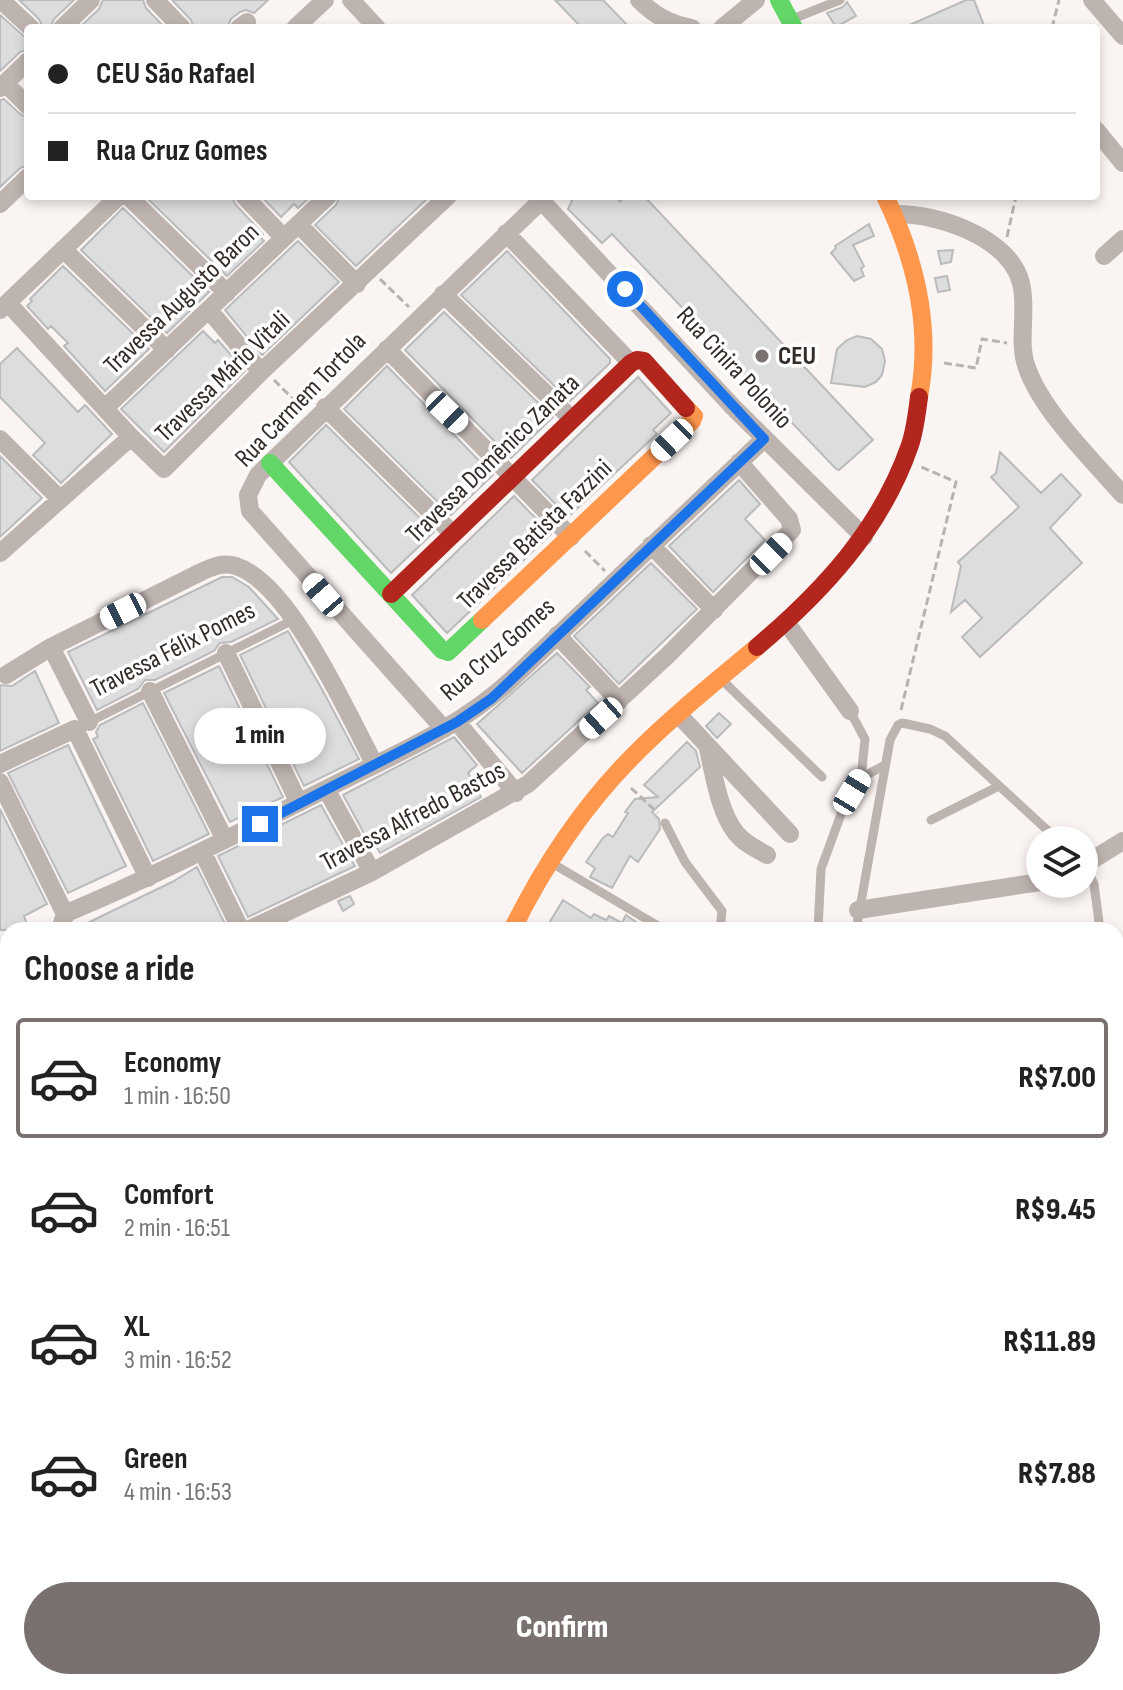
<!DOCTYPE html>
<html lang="en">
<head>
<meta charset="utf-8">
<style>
  :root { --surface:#fff; --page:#f2f2f2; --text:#222; --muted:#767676; --line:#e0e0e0; --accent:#78716f }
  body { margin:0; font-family:"Sofia Sans Condensed",sans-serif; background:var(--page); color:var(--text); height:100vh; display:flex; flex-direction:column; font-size:30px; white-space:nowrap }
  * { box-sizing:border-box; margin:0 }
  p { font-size:26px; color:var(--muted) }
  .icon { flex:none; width:44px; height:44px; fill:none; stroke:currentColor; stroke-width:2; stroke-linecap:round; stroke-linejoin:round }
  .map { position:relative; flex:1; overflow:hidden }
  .panel { position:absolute; left:0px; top:922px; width:1124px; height:768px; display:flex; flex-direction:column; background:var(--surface); border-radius:24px 24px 0 0; box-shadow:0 4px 12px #0003 }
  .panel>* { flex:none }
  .guide { position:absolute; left:24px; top:24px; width:1076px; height:176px; border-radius:8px; box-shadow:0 4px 12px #0003; display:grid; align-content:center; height:176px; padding:0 24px; background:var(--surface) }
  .fabs { position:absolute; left:1026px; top:826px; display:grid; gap:16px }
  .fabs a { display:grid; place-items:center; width:72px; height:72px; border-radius:50%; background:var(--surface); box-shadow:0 4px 12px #0003; font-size:40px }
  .end { position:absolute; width:36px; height:36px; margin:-18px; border:10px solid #1a73e8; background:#fff; box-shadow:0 0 0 4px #fff }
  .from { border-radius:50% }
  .bubble { position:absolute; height:56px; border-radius:28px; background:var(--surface); box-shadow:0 4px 12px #0003; font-size:26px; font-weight:800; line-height:56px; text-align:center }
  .car { position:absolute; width:24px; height:48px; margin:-24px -12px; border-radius:10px; box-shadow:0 0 6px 2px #0007; background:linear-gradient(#fff 24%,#345 0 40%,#fff 0 76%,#345 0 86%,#fff 0) }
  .guide b { display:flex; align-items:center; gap:28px; height:76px; font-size:30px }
  .guide b+b { border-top:2px solid var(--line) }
  .guide i { width:20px; height:20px; background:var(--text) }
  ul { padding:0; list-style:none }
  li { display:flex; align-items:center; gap:24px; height:120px; margin:0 16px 12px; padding:0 8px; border:4px solid transparent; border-radius:8px }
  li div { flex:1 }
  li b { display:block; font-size:30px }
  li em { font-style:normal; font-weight:800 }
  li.active { border-color:var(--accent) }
  li>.icon { width:72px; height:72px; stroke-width:1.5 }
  h2 { padding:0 24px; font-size:36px; line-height:96px }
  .button { display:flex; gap:16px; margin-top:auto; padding:16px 24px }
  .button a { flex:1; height:92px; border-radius:48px; background:var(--accent); color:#fff; font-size:32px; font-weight:800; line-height:92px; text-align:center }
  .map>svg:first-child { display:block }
  .green { fill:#fce2d5 }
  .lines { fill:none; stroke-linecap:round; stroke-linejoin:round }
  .stream { stroke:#f5c6af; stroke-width:5 }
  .building { fill:#dcdddc; stroke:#babbbc; stroke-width:2 }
  .path { stroke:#b9b3af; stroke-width:3; stroke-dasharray:8 4; stroke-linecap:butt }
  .lane { stroke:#bdb3af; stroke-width:9 }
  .street { stroke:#bdb3af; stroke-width:18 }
  .fast { stroke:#63d668; stroke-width:18 }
  .slow { stroke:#ff974d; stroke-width:18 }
  .jam { stroke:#b3261e; stroke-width:18 }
  .fast-bridge { stroke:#63d668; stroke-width:18 }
  .jam-bridge { stroke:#b3261e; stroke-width:18 }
  .route { stroke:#1a73e8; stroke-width:10 }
  .poi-dot { fill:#78716f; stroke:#fff; stroke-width:3 }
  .labels { text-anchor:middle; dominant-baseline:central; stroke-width:7; stroke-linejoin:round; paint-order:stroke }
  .street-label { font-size:26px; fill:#322b28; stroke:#fff }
  .poi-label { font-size:26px; font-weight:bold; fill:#322b28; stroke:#fff; text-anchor:start }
</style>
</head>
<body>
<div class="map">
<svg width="1123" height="1690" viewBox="0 0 1123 1690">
  <rect width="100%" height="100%" fill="#faf4f2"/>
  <!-- green -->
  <path class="green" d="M0,984L8,986V1477L0,1483Z"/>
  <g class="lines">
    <!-- stream -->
    <path class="stream" d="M1116,1040L1123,1043
      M0,1500L8,1495"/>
  </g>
  <!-- building -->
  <path class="building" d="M19,0H74L54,19L50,28H43L39,19Z
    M103,0H143L146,8L165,28H79L99,9Z
    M172,0H268L254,13L246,10L240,12L231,19L227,28H194L191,20Z
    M555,0H603L630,28H582Z
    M966,0H974L985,28H903Z
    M847,2L856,16L836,27L827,13L843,7Z
    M0,15L28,40V49L20,52L0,71Z
    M4,99L20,114L28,118V165L20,168L0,187V100Z
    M145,196H232L235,204L263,234L260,237L264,241L227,276Z
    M261,196H311L298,208L294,204L281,217Z
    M340,196H430L356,266L315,225L336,205Z
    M574,196H615L620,202L625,196H644L873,440L839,470L836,469L612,234L602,243L568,209Z
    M123,208L209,292L167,333L81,250Z
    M869,224L874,236L853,245L864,266L861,269L864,276L854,281L831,253L836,248L835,246Z
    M298,241L339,282L262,355L225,310Z
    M953,250L951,262L941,264L938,251Z
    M507,251L610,359V363L570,401L461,295Z
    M63,266L149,349L105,391L64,346L68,343L51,326L48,329L27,306L32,301L30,299Z
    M947,276L950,290L938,292L935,278Z
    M444,312L553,417L511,458L405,350Z
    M203,331L215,343L218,340L245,371L164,452L121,409Z
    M857,336L871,339L882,349L885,361L882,375L876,382L865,387L831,383L837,349L847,340Z
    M17,348L78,412L85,405L112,434L61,483L33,455L45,443L0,397V364Z
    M387,366L493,475L451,515L344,409Z
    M638,377L671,413L653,430L657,434L568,517L532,480Z
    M326,425L434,532L391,573L289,462Z
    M1000,452L1041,493L1061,474L1081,495L1050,528L1082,563L980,657L962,637L982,618L965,600L951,612L961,566L958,562L1019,507L991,477L996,473Z
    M0,456L42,498L0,537Z
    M739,480L760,504L745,519L765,540L713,592L669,546Z
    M514,496L551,534L447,633L412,595Z
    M651,563L697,609L619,684L574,636Z
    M222,577H232L249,587L278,619L231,642L220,643L214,651L155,680H145L138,689L97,710L68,652Z
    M288,631L323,691L359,759L304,786L240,655Z
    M557,653L590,687L586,690L598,703L522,773L477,724Z
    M219,666L283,797L230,822L164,693Z
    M35,671L59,723L0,751V685L12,686Z
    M143,703L209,834L153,861L93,739L98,737L96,732L100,725Z
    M719,713L731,724L717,738L706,726Z
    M454,737L477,765L468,773L481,797L380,853L375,844L371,846L343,795Z
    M687,742L696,751L700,767L652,812L659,819L660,829L638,862L630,856L612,888L590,877L595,868L586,862L603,838L608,834L613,837L628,813L625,812L635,799L658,797L644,785Z
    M68,745L126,866L68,893L8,773Z
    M321,805L355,866L248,917L218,856Z
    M0,809L47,904L24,916L29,930H0Z
    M197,867L228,930H73L172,882Z
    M350,896L354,904L343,911L338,901Z
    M563,900L591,918L594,914L606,920L609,916L622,923L626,915L636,922L633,929L635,930H545Z"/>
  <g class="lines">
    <!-- path -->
    <path class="path" d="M1052,28L1059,0
      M1007,237L1016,196
      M380,279L409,307
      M944,363L976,368L982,339L1007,343
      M274,380L303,409
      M585,551L605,571
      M901,710L956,482L921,467
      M631,788L658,813"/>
    <!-- lane -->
    <path class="lane" d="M790,20L840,0
      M721,679L822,777
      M89,722L293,620
      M861,778L885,765
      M931,820L999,786
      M665,823L685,862L722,911L720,930
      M550,862L665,930
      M1084,864L1094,884L1100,930
      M818,930L821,869L844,806L861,778L865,739L850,711
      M856,930L890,740L898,725L902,723L930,729L945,736L1058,840
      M0,971L8,968
      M0,1150L8,1168
      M0,1309L8,1319
      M0,1356L8,1340"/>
    <!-- street -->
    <path class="street" d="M1,0L31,28
      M155,0L182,28
      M351,0L377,28
      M639,0C655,16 670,24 692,28
      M1092,0L1123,36
      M62,28L91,0
      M239,28L247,22
      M295,28L325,0
      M722,28L756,0
      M5,83L28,106
      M0,88L28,61
      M1096,130L1123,163
      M128,196L227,293
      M244,196L284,238
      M537,196L733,407L864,537
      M0,204L28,177
      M894,214C937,213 1009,237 1021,283C1028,311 1017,341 1027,368C1042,411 1093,461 1123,495
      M299,225L357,284
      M506,233L631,363
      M63,249L167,350
      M1104,256L1123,239
      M443,294L572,419
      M8,303L131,437L164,469L261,372L448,196
      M0,310L119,196
      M209,310L261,372
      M387,349L571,537
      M106,407L328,196
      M325,407L453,534
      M0,439L60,499
      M651,545L714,610
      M0,553L131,437
      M786,622L850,711
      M557,635L619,701
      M226,653L299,803
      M6,675L51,647
      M150,691L225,840
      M679,715L790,834
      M89,722L51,647L195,575C208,569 221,561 236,566C291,584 348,715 375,765
      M457,722L516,793
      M444,729L259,521L250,511L248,495L258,475L546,196
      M708,749C714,775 719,812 736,833C744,843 756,849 767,855
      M0,764L75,729L148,878
      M0,782L65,914
      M326,789L372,872
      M202,851L241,930
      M1084,865L1123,841
      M858,910L1040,882
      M60,930L64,917L69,912C158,875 242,831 328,788C391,756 458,729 511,680L764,439
      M248,930L372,872L528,784L667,656L792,530L789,519L739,462
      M1116,1005L1123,1004
      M1116,1107L1123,1105
      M1116,1170L1123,1168
      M1116,1235L1123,1234
      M1116,1347L1123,1344
      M233,1682L235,1690
      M790,1682L793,1690
      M192,1690L199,1682
      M597,1690L599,1682
      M674,1690L676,1682
      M947,1690V1682"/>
    <!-- fast -->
    <path class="fast" d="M779,0L794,28
      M270,463L442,650L448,652L482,620
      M0,1569H8
      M0,1597L8,1602"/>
    <!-- slow -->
    <path class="slow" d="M885,196C915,258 932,328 919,397
      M482,620L692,421L694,416L686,408
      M512,930C543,867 582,808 631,758C670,718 714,683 757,647"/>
    <!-- jam -->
    <path class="jam" d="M391,594L631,363L637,360L644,361L686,408
      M757,647C823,591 881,529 910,445C915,430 917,413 919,397
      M351,1682L353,1690"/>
    <!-- fast-bridge -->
    <path class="fast-bridge" d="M49,1682L58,1690"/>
    <!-- jam-bridge -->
    <path class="jam-bridge" d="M0,1645L8,1651"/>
  </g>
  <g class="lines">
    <!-- route -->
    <path class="route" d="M260,824L457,722L491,699L511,680L764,439L625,289"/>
  </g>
  <!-- markers -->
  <circle class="poi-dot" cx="762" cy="356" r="8"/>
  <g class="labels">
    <!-- street labels -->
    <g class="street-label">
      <text transform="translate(182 299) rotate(-44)">Travessa Augusto Baron</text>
      <text transform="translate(734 368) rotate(47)">Rua Cinira Polonio</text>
      <text transform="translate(223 377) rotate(-44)">Travessa Mário Vitali</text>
      <text transform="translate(301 400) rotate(-46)">Rua Carmem Tortola</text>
      <text transform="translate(493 459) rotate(-44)">Travessa Domênico Zanata</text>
      <text transform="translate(535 535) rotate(-44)">Travessa Batista Fazzini</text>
      <text transform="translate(173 650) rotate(-27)">Travessa Félix Pomes</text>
      <text transform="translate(498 650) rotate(-41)">Rua Cruz Gomes</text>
      <text transform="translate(413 817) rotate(-28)">Travessa Alfredo Bastos</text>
    </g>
    <!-- poi labels -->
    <g class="poi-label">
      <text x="778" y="356">CEU</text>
    </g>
  </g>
</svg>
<div class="fabs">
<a><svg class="icon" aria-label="layers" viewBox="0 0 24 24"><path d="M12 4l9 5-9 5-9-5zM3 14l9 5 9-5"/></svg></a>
</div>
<i class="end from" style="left:625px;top:289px"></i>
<i class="end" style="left:260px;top:824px"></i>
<div class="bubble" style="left:194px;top:708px;width:132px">1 min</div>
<i class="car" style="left:447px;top:412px;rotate:134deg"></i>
<i class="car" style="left:672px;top:440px;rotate:226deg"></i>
<i class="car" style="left:771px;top:554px;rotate:45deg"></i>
<i class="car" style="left:323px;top:595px;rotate:319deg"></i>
<i class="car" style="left:123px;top:611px;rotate:243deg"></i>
<i class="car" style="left:601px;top:718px;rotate:228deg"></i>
<i class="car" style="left:852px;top:792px;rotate:31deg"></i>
<div class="guide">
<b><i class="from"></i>CEU São Rafael</b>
<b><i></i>Rua Cruz Gomes</b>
</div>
<section class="panel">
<h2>Choose a ride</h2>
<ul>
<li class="active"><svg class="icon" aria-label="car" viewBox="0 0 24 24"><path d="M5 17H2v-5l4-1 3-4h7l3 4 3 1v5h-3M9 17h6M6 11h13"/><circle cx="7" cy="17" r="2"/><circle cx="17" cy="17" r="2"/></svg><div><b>Economy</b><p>1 min · 16:50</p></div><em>R$7.00</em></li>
<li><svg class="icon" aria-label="car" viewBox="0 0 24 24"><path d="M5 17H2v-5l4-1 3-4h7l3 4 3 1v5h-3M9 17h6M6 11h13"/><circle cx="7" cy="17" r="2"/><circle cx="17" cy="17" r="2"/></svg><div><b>Comfort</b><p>2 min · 16:51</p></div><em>R$9.45</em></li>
<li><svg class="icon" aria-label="car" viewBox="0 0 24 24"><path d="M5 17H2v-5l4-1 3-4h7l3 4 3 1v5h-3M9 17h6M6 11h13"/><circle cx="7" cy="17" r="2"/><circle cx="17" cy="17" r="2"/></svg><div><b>XL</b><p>3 min · 16:52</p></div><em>R$11.89</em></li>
<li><svg class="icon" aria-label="car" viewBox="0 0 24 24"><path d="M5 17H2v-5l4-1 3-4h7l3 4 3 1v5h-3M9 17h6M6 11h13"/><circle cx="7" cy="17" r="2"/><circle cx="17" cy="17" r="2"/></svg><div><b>Green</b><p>4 min · 16:53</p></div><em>R$7.88</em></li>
</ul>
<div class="button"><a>Confirm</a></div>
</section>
</div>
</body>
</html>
